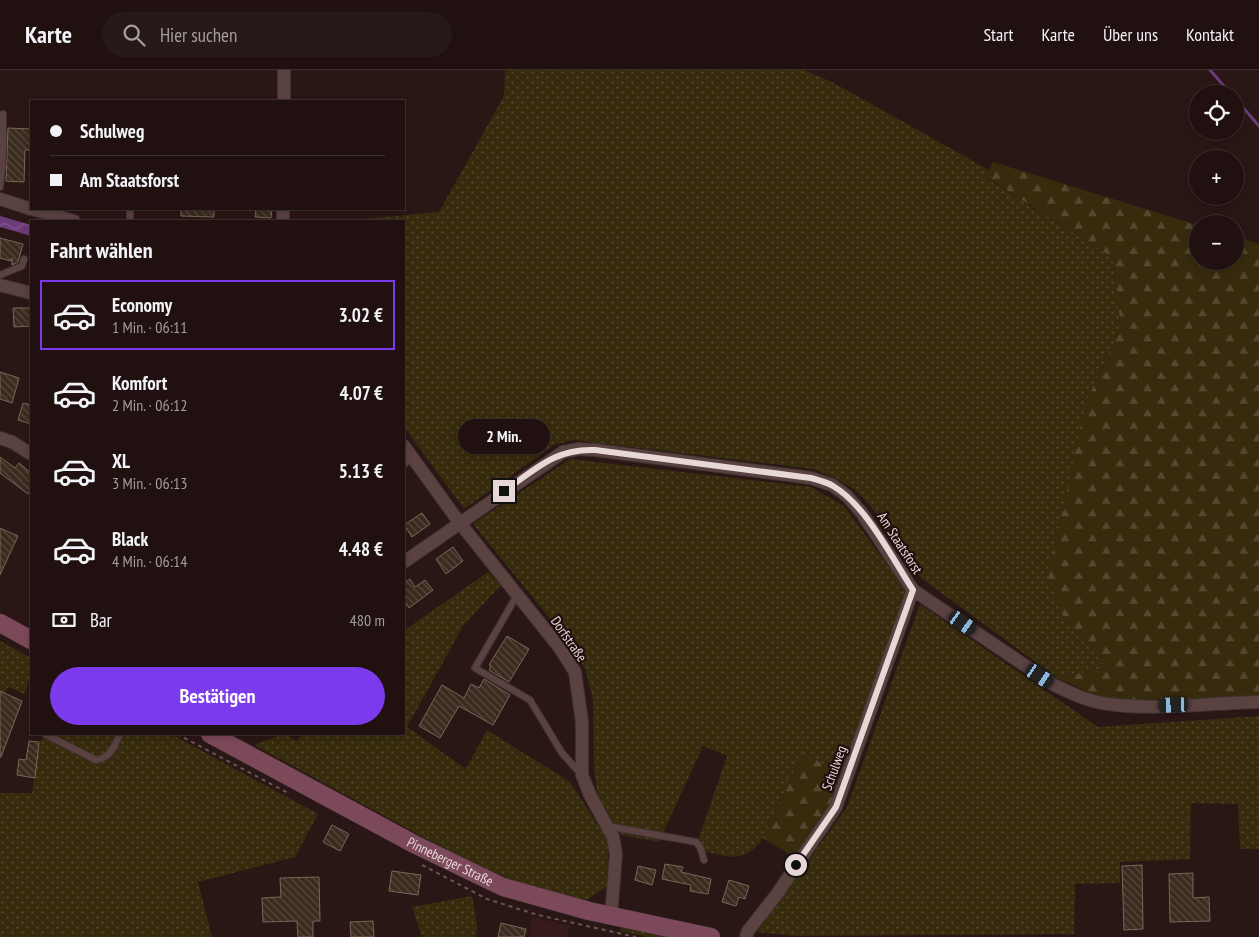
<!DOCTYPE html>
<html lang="de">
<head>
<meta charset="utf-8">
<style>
  :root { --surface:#201010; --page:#281919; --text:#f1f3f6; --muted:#a29d9f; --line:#3d3030; --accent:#7c3aed }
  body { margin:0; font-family:"PT Sans Narrow",sans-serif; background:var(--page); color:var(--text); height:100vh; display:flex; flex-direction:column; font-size:19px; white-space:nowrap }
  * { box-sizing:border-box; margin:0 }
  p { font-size:16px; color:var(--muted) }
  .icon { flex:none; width:28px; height:28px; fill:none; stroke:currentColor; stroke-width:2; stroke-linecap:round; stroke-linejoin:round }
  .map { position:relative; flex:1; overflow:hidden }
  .panel { position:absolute; left:30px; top:150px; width:375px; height:515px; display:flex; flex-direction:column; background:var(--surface); border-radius:0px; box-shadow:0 2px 8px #0003,0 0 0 1px var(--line) }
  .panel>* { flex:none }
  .hud { position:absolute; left:30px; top:30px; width:375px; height:110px; border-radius:0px; box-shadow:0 2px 8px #0003,0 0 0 1px var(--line); display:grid; align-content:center; height:110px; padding:0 20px; background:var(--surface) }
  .tools { position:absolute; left:1189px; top:15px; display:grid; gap:10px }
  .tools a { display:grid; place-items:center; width:55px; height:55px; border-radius:50%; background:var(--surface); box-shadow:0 2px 8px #0003,0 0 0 1px var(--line); font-size:25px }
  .end { position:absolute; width:22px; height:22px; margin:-11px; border:6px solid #e7d8d7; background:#111; box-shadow:0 0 0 2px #111 }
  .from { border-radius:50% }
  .bubble { position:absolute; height:35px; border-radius:18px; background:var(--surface); box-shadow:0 2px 8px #0003,0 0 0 1px var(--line); font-size:16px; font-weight:700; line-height:35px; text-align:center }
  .car { position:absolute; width:15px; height:30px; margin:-15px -8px; border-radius:6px; box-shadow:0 0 4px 1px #0007; background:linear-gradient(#222 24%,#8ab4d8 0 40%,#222 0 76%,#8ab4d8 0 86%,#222 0) }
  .hud b { display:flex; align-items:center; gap:18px; height:48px; font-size:19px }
  .hud b+b { border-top:1px solid var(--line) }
  .hud i { width:12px; height:12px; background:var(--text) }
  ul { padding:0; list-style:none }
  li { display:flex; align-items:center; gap:15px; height:70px; margin:0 10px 8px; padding:0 10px; border:2px solid transparent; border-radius:0px }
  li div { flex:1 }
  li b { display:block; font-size:19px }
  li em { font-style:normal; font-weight:700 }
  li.active { border-color:var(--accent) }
  li>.icon { width:45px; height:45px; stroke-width:1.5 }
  h2 { padding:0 20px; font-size:22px; line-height:60px }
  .pay { display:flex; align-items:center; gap:12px; height:55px; padding:0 20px; font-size:19px }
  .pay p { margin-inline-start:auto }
  .cta { display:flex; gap:10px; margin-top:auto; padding:10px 20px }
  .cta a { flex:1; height:58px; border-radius:30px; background:var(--accent); color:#fff; font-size:20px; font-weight:700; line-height:58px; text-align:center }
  header { display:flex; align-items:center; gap:30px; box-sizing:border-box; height:70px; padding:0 25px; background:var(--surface); border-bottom:1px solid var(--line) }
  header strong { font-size:24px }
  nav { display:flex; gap:28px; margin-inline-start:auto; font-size:18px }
  .search { width:350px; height:45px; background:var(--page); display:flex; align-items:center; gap:12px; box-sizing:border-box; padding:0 18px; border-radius:28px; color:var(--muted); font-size:19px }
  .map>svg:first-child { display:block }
  .built { fill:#361b1a }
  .grass { fill:url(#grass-dots) }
  .forest { fill:url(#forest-firs) }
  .water { fill:url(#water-waves) }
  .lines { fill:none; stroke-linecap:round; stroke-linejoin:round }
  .stream { stroke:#6c3b7a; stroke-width:3 }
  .building { fill:url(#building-back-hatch); stroke:#7a6659 }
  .service-casing { stroke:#413232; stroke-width:8 }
  .minor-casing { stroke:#413232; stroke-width:14 }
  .secondary-casing { stroke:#413232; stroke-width:19 }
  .path { stroke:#675554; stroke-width:2; stroke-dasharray:4 4; stroke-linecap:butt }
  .service { stroke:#5a4241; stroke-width:6 }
  .minor { stroke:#5a4241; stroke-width:12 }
  .secondary { stroke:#7c495a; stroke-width:18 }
  .route { stroke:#e7d8d7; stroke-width:6 }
  .labels { text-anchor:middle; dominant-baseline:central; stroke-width:4.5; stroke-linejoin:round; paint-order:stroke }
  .street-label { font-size:14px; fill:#e7d8d7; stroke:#200d0d }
</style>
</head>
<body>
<header>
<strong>Karte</strong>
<div class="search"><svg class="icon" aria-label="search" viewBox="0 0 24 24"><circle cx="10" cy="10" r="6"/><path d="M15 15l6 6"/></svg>Hier suchen</div>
<nav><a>Start</a><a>Karte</a><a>Über uns</a><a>Kontakt</a></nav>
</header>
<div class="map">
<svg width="1259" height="867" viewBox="0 0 1259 867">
  <defs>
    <pattern id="grass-dots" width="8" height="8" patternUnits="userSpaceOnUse" patternTransform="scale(1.25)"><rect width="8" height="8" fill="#372b0d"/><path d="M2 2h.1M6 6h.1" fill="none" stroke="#544930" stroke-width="1.8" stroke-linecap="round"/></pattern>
    <pattern id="forest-firs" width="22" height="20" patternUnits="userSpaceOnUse" patternTransform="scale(1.25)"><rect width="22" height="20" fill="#372b0d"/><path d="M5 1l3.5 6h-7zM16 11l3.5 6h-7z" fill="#544930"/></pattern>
    <pattern id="water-waves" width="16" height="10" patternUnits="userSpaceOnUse" patternTransform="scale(1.25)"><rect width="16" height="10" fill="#6c3b7a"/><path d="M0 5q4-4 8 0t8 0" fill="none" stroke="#81578c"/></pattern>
    <pattern id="building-back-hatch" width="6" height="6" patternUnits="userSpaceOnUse" patternTransform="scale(1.25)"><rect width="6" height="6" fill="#3b2a1e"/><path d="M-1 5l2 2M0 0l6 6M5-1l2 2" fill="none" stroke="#57483e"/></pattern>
  </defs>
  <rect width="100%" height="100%" fill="#2a1615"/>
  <!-- built -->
  <path class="built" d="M532,847L570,856L567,867H530Z"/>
  <!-- grass -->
  <path class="grass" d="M505,0H804L834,13L989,100L986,108L1112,187L1121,257L1086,332L1060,542L1107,598L1057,608L921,508L870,435L854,419L836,408L813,399L573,370L554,375L464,439L404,357V151H342L439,142L504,26Z
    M570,389L811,417L844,436L906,520L841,705L803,682L763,768C743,797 725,785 695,779L727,686L703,676L659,772L621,765L598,726L594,699L593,631L586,600L569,572L473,454Z
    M488,502L501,515L463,556L407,657L466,699L487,660L570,712L608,770L607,817L586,830L538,820L489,800L423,767L254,675L284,664L297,671L301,664H404V559L405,560Z
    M920,534L1098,657L1259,646V779H1240L1238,734L1191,733L1190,789L1120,792V813L1075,814L1074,864L795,866L757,862L847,737Z
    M0,571L31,588V601L25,624L8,617L4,623L0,622Z
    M48,664H171L318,744L295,787L198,812L212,867H0V723H32L39,672Z
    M472,826L477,854L476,867H422L412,837Z
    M622,856L686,867H648L620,861Z"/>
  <!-- forest -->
  <path class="forest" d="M993,92L1197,155L1198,191H1235V166L1259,174V627L1109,631L1057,608L1107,598L1060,542L1048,507L1086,332L1121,257L1112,187L986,107Z
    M803,682L841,705L832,734L797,789L763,768Z"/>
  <!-- water -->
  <path class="water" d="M0,146L31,155V166L0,157Z"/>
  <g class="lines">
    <!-- stream -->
    <path class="stream" d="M1210,0L1231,24
      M1235,28L1259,56"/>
  </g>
  <!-- building -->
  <path class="building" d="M8,58L31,59V80H25L24,112L6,111Z
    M181,139H214V147L181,146Z
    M256,139H272L271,148L255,147Z
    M0,168L23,174L18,192L12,195V188L11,191L0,188Z
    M13,238H31V256L14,257Z
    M0,302L19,308L12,333L0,329Z
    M23,333L31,335V354L18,350Z
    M0,387L15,398L19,393L31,403V419L28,424L0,403Z
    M422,443L430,454L412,467L404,455Z
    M0,458L18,466L0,505Z
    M453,477L463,491L446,504L436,489Z
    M410,509L415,517L425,510L433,520L409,538L404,531V513Z
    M507,566L529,579L509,612L489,600L491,596L489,595Z
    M484,609L510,625L493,655L459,636L440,668L419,656L442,615L464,628L471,614L479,618Z
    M0,621L22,631L1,687H0Z
    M29,671L39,672L35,708L17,705L19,689L26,690Z
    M332,755L349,764L340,781L323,772Z
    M665,794L683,797L681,802L711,809L708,824L690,821L691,815L662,809Z
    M1142,795L1143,859L1124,860L1122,796Z
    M638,796L656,800L652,815L635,810Z
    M392,801L421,805L418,825L389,821Z
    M1193,803V828L1209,827L1210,851L1170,852L1169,804Z
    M319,807L320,851H313V867H298L297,851L263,852L262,828L281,827L280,808Z
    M729,810L749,816L745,829L739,827L736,836L722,832Z
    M373,851L374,867H351L350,852Z
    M501,853L526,859L524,867H498Z"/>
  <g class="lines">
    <!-- service casing -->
    <g class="service-casing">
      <path id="service" d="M0,117L3,87V44
        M130,151V139
        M0,205L22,196L24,189
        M404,394L413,388
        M517,525L475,598L530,630L562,683L580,703
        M45,664L96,690C111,688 114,676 120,664
        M607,756L696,772L700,777L704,790"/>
    </g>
    <!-- minor casing -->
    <g class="minor-casing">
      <path id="minor" d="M284,31V0
        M0,129L31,139
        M32,139L74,151
        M283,151V139
        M0,215L31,223
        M0,368L12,372L31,384
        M404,376L459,452L559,577L575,602L582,652V705L591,727L613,767L616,784L611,846
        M404,492L563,382L579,379L595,380L811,408L832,415L847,426L861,442L913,520L1054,615C1071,623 1089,632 1108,634C1157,641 1210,633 1259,632
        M746,867L748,861L777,824L836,737L913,520"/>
    </g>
    <!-- secondary casing -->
    <g class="secondary-casing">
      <g id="secondary">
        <path d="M0,553L31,570"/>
        <path id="s1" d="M210,664L414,774L503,817L589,841L711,867"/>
      </g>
    </g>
    <!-- path -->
    <path class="path" d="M177,664L288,723
      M422,795L487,829L538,845L636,867"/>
    <!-- service -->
    <use href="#service" class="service"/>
    <!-- minor -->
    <use href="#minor" class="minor"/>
    <!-- secondary -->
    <use href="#secondary" class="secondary"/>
  </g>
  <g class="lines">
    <!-- route -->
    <path class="route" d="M504,421C535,400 555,378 595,380L811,408C818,410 827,412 833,416C866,435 892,488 913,520L836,737L796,795"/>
  </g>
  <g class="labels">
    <!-- street labels -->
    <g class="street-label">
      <text transform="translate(900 473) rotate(57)">Am Staatsforst</text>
      <text transform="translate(569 569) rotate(55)">Dorfstraße</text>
      <text transform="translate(834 698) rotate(-70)">Schulweg</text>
      <text stroke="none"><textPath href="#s1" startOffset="272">Pinneberger Straße</textPath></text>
    </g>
  </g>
</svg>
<div class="tools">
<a><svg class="icon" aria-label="locate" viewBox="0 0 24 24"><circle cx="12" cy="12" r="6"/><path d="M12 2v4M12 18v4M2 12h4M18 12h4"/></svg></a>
<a>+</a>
<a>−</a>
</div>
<i class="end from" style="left:796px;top:795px"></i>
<i class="end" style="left:504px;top:421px"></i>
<div class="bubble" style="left:458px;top:349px;width:92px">2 Min.</div>
<i class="car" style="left:963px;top:553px;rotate:125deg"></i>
<i class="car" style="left:1040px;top:606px;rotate:124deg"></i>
<i class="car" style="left:1174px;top:635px;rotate:268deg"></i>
<div class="hud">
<b><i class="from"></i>Schulweg</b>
<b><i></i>Am Staatsforst</b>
</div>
<section class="panel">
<h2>Fahrt wählen</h2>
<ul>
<li class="active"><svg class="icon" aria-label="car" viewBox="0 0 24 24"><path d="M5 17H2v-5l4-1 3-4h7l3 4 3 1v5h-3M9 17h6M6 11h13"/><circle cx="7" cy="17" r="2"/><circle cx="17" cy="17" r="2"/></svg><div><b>Economy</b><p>1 Min. · 06:11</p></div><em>3.02 €</em></li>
<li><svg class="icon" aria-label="car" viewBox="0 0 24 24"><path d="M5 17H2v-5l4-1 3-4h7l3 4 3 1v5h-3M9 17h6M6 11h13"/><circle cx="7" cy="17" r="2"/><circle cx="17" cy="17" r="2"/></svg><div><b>Komfort</b><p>2 Min. · 06:12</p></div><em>4.07 €</em></li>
<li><svg class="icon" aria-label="car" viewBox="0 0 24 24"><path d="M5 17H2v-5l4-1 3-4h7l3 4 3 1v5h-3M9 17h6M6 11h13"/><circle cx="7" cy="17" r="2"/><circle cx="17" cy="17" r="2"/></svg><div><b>XL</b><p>3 Min. · 06:13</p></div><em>5.13 €</em></li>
<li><svg class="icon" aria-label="car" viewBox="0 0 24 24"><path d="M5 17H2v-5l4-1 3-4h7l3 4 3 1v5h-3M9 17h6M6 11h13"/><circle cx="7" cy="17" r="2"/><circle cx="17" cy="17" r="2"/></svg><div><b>Black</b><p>4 Min. · 06:14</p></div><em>4.48 €</em></li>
</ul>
<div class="pay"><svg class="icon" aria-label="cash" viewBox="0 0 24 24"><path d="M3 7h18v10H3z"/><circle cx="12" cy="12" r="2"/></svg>Bar<p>480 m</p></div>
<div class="cta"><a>Bestätigen</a></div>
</section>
</div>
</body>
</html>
